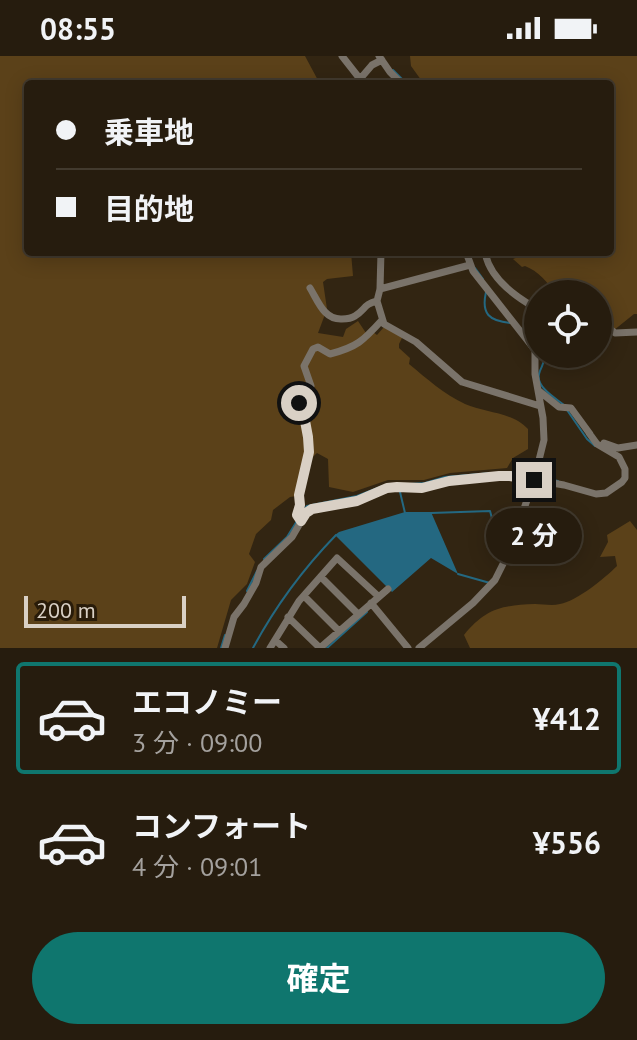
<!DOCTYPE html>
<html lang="ja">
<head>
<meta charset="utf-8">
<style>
  :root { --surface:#261c0e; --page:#2e2517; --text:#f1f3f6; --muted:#a4a19e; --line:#423a2e; --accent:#0f766e }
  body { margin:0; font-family:"PT Sans","Noto Sans JP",sans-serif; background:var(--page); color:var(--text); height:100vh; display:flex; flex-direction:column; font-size:30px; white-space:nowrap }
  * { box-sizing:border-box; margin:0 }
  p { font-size:26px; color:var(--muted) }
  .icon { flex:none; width:44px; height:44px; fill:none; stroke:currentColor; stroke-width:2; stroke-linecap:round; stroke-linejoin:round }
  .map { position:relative; height:592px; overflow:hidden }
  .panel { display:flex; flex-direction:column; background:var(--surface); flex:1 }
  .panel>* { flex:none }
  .top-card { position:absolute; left:24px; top:24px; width:590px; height:176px; border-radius:8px; box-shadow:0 4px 20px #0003,0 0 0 2px var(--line); display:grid; align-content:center; height:176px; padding:0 32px; background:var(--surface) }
  .controls { position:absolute; left:524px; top:224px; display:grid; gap:16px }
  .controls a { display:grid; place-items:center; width:88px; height:88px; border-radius:50%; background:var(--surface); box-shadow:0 4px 20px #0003,0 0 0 2px var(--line); font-size:40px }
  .scale { position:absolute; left:24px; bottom:20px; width:162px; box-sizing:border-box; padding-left:8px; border:4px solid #d9d0c5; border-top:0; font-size:22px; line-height:28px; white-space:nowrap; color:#d9d0c5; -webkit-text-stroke:6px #281b09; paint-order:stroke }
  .end { position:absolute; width:36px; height:36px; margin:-18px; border:10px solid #d9d0c5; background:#111; box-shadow:0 0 0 4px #111 }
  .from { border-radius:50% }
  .bubble { position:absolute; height:56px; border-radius:28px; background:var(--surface); box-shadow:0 4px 20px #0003,0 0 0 2px var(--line); font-size:26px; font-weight:700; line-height:56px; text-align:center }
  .top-card b { display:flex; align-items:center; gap:28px; height:76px; font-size:30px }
  .top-card b+b { border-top:2px solid var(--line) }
  .top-card i { width:20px; height:20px; background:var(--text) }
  ul { padding:14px 0 0; list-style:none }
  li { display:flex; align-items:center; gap:24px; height:112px; margin:0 16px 12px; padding:0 16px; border:4px solid transparent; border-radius:8px }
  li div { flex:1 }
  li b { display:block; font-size:30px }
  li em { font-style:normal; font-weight:700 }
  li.active { border-color:var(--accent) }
  li>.icon { width:72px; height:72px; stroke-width:1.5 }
  .button { display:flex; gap:16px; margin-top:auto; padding:16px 32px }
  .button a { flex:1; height:92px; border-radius:48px; background:var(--accent); color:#fff; font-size:32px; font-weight:700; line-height:92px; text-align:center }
  .status { display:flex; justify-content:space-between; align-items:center; height:56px; padding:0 40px; background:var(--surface); direction:ltr }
  .status svg { height:22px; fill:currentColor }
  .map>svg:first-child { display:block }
  .green { fill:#5b4119 }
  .water { fill:#246881 }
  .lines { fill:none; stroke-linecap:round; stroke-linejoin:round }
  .stream { stroke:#246881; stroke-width:2 }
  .minor { stroke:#7a736a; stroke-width:7 }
  .route { stroke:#d9d0c5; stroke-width:10 }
</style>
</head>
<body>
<div class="status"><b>08:55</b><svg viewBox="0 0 49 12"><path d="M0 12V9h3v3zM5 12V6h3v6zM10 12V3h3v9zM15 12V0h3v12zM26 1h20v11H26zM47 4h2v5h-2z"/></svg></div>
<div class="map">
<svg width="637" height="592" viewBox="0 0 637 592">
  <rect width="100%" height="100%" fill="#322512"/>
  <!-- green -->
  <path class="green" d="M0,0H305L320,28H28V196H351L353,220L327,223L323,226L327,253L318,277L343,281L346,273L358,265L368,280L373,276L377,279L384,271L403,280L399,288V292L410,302L409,308C427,323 444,338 465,348C485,357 513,356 528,373V393L513,402L507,412L450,417L424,424H388L353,436L329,431L328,403L317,397L301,412L297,440L290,441L273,454L271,464L256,478L249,498L255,506L247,528L231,544L217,592H0Z
    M410,0H637V258H634L598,287V238H555C548,226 538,215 525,210L522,211L513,203L518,201L520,196H610V28H424L411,10Z
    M630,465L637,474V592H470L464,579C485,553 502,549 535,548C543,548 552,550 560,548C577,545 605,522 617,510L615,500L600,501L608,486L607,479Z"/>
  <!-- water -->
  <path class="water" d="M405,456H431L458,518L431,502L392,536L335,479L339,476Z"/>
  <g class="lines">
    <!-- stream -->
    <path class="stream" d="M393,14L407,28
      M475,212L483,223
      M486,236C481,258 489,265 511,267
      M523,273L538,288
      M545,298C545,308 541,310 539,318C536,331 555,342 564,349
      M567,354L587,383L595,390
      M503,417L512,416L532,419
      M540,421L558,425
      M400,436L405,457
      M302,456L307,450L357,440L383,430L425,427L445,421L492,417
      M431,457L490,455L503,503
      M264,503L287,481L297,465
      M458,518L490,527
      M247,535L257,515
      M221,592L225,579
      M253,592C275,551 303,513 336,479
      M327,592L367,556"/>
    <!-- minor -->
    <path class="minor" d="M342,0L360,23L362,28
      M379,0L390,16L402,28
      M360,23L372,9L382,4
      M381,196L380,233L377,245L384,268L416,286L462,326L540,350
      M485,196C489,221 513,239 534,251
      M310,232C318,245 324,264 342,263C345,263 352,262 355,260C365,254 364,248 377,245
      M380,233L470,209
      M547,238L552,234L561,238
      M538,245L534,248L538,277
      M598,262L615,277L637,276
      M539,335L559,351L571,352L590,378
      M290,345L302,349L311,330L304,310L313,293L318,291L330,298C357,291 363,285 382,264
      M604,387L618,392L637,389
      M301,465L297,459L300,449L299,439L309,396L308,381L302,349
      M321,521L358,558
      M304,540L339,575
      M371,547L408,592
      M288,561L320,592
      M275,584L284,592
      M225,592L234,561L244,548L256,527L261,511L292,481L306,457L312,453L357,445L387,432H422L449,425L499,420H510L564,429L596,438L606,437L622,426L625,422V413L619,401L597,388L589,377
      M270,592L299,545L337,502L378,540
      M320,592L388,533
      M419,592L473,547L495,524L509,496L534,424L544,384L543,362L535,318V294L473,215L466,196"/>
  </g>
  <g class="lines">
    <!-- route -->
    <path class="route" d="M299,347L302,349L308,381L309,396L299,439L300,449L297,459L301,465L306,457L312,453L357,445L387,432L397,431L422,432L449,425L499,420H510L534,424"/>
  </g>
</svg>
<div class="controls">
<a><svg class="icon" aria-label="locate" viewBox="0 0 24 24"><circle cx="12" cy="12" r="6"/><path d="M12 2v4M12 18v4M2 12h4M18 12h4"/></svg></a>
</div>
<div class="scale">200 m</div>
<i class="end from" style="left:299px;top:347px"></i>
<i class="end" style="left:534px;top:424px"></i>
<div class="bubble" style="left:486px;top:452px;width:96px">2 分</div>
<div class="top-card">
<b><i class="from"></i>乗車地</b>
<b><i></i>目的地</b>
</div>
</div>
<section class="panel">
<ul>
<li class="active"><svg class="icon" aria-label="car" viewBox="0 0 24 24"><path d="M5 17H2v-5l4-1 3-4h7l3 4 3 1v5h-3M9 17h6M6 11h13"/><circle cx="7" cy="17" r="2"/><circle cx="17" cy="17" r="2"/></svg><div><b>エコノミー</b><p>3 分 · 09:00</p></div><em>¥412</em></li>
<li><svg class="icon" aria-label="car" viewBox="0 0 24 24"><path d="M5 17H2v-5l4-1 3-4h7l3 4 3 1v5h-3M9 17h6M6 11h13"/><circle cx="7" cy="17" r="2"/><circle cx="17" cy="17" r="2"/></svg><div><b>コンフォート</b><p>4 分 · 09:01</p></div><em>¥556</em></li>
</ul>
<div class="button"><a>確定</a></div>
</section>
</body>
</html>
